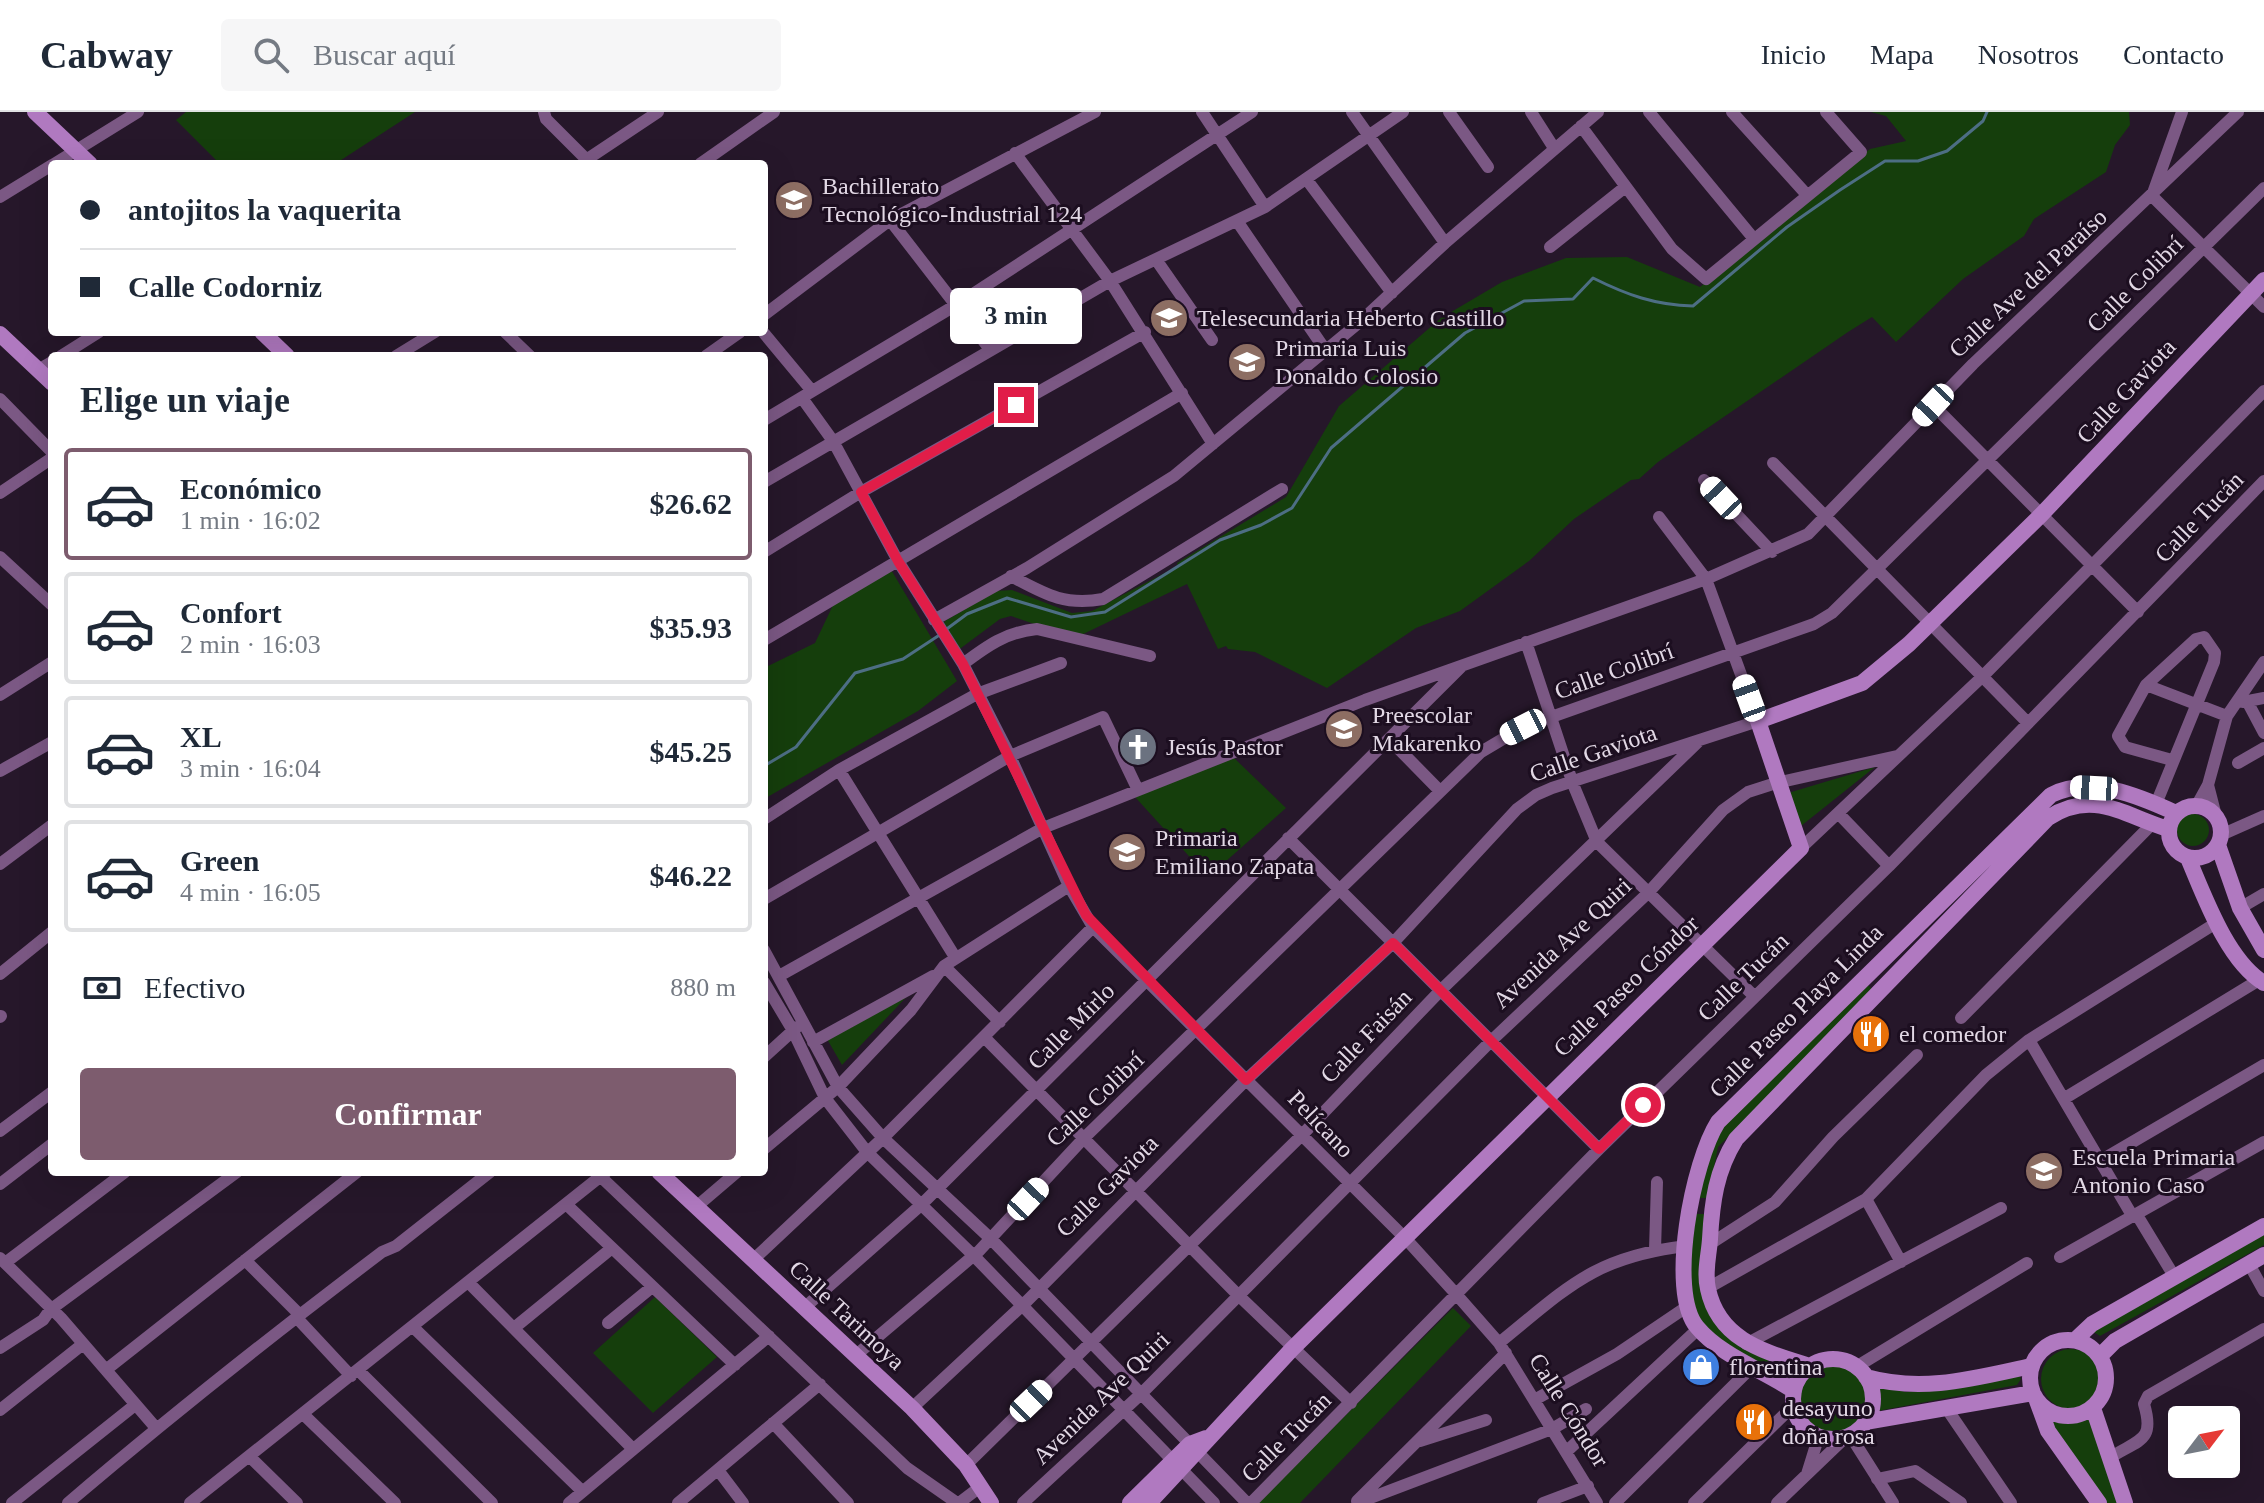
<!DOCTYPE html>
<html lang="es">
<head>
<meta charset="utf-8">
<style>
  :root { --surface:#fff; --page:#f6f6f7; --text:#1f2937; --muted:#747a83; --line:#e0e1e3; --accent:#7d5c6e }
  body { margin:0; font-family:"Times New Roman",serif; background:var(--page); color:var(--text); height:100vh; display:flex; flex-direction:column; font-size:30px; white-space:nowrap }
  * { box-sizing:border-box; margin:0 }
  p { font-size:26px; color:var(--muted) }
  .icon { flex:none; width:44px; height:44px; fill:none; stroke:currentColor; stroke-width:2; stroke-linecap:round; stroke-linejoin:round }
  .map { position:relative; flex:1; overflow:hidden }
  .details { position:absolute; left:48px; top:240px; width:720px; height:824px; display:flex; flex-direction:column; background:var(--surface); border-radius:8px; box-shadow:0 8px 32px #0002 }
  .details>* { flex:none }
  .top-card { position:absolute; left:48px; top:48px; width:720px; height:176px; border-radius:8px; box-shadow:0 8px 32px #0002; display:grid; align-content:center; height:176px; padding:0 32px; background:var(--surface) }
  .needle { width:52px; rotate:58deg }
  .fabs { position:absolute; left:2168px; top:1294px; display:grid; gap:16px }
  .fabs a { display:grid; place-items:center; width:72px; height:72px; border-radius:8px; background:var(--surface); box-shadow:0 8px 32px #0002; font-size:40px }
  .end { position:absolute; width:36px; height:36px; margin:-18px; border:10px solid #e11d48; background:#fff; box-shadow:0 0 0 4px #fff }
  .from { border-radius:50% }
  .bubble { position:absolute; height:56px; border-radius:8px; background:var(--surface); box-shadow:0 8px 32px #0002; font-size:26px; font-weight:600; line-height:56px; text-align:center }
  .car { position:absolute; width:24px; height:48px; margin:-24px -12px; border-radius:10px; box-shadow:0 0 6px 2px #0007; background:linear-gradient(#fff 24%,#345 0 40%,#fff 0 76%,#345 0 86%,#fff 0) }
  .top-card b { display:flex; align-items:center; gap:28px; height:76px; font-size:30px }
  .top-card b+b { border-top:2px solid var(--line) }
  .top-card i { width:20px; height:20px; background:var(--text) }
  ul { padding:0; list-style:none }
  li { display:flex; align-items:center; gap:24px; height:112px; margin:0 16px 12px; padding:0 16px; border:4px solid var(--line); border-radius:8px }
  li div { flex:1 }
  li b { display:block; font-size:30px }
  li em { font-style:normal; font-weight:600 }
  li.active { border-color:var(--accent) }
  li>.icon { width:72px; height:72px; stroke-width:1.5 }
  h2 { padding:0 32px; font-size:36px; line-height:96px }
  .pay { display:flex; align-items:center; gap:20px; height:88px; padding:0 32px; font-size:30px }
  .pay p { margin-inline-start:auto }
  .cta { display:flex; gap:16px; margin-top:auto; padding:16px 32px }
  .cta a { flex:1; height:92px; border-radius:8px; background:var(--accent); color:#fff; font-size:32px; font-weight:600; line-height:92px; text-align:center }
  header { display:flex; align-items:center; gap:48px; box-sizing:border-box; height:112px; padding:0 40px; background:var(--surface); border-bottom:2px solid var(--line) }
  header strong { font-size:38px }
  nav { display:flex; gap:44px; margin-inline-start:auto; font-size:28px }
  .search { width:560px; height:72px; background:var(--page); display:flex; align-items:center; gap:20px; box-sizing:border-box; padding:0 28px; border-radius:8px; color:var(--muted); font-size:30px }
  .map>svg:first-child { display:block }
  .green { fill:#153e0c }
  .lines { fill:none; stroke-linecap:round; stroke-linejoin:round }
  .stream { stroke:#4d6e84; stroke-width:3 }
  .street { stroke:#7b5884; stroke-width:12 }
  .secondary { stroke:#b079c0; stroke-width:16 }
  .route { stroke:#e11d48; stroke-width:10 }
  .labels { text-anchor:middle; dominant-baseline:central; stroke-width:6; stroke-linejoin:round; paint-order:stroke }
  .poi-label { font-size:24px; fill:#e2d8e5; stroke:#1c0e20; text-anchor:start }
  .street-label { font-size:24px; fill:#e2d8e5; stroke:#1c0e20 }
</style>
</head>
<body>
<header>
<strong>Cabway</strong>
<div class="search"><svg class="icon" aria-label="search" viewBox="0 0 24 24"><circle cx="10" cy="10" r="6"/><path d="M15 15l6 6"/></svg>Buscar aquí</div>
<nav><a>Inicio</a><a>Mapa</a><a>Nosotros</a><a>Contacto</a></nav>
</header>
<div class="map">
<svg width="2264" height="1391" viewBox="0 0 2264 1391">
  <rect width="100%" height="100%" fill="#26172a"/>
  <!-- green -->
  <path class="green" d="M186,0H415L335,52H220L176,8Z
    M1871,0H2129L2130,13L2115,33L2106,60L2034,107L2024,124L1963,167L1896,230L1872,205L1848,220L1658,350L1639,367L1631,368L1574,407L1529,449L1460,499L1416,516L1327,576L1255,540L1228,537L1226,534L1218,537L1187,472L1075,526L1011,504L1000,507L957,539L941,517L945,509L996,479L1012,478L1072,501L1092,499L1178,454L1177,451L1286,385L1339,294L1441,206L1502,170L1566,146L1627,145L1700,175L1870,37L1906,29L1886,4Z
    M890,456L957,569L918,599L764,687V556L815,531L834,491Z
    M1232,644L1286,696L1208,765L1135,685Z
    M1875,655L1801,714L1788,681Z
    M2177 718a16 16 0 1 1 32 0a16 16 0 1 1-32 0Z
    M1863,868L1873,878L1718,1035L1708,1086H1694L1710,1028Z
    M914,877L842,953L827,927Z
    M1691,1102H1706C1698,1202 1691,1209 1785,1254L1779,1265L1727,1237L1690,1202Z
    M2264,1119V1133L2100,1224L2092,1219Z
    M655,1185L717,1245L653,1301L593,1241Z
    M1453,1196L1471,1214L1300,1391H1258Z
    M2041 1267a30 30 0 1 1 60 0a30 30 0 1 1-60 0Z
    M1800 1287a33 33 0 1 1 66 0a33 33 0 1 1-66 0Z
    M2018,1262L2021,1267L2017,1273L1872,1300L1871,1271L1906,1280Z
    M2092,1305L2124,1391H2107L2048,1307L2077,1309Z"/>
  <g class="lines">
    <!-- stream -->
    <path class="stream" d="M944,519L967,502L1007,486L1071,505L1105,500L1220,428L1261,413L1292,396L1331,336L1465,221L1524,189L1573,187L1593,166C1627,183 1655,193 1693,194L1787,115L1840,78L1885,49H1918L1947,39L1983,9L1987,0
      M764,654L796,635L855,561L903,547L938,524"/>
    <!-- street -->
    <path class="street" d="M544,0L546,7L591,52
      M1202,0L1265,95
      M1352,0L1445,131
      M1449,0L1488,55
      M1531,0L1554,36
      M1649,0L1754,127
      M1732,0L1807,83
      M1581,14L1672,137L1706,167L1861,40L1826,0
      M1015,41L1110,169L1213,332
      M586,48L658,0
      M54,52L138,0
      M700,52L774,0
      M1307,68L1392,181
      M2153,81L2182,0
      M2152,84L2264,195
      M0,85L52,53
      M890,108L989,236
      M1237,109L1326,239
      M1550,135L1624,76
      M1157,149L1212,228
      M764,203L890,108L1095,0
      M505,220L530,244
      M763,220L812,279
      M61,244L99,220
      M396,244L435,220
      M706,244L740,220
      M38,258L52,250
      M802,286L833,329L898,449L963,552L1010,644L1069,774L1093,815L1406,1127L1456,1182L1499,1231L1597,1391
      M0,287L52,340
      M1933,293L2138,500
      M764,308L956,193L1252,0
      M1773,351L2027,610
      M1704,368L1772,440
      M764,370L1110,169L1265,95L1403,0
      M0,381L52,346
      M764,440L861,380L1145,220
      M0,445L52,493
      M1011,464C1045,482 1064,494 1103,487L1282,377
      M934,508L1027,456L1174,364L1361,209L1445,131L1598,0
      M764,528L1182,281
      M1526,530L1573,672L1597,730L1754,884
      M963,552C987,534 1006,520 1037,517L1150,544
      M2146,573L2227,604
      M0,583L52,550
      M2247,589L2264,621
      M2243,590L2264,586
      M1389,627L1440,679
      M2238,651L2264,636
      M839,658L955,845
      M0,659L52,630
      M2208,673L2216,704
      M2156,692L2214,550L2215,541L2204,525L2196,527L2146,573L2118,624L2125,635L2172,648
      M2197,693L2208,673L2227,604L2264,550
      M1838,701L1889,754
      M764,707L839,658L977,582L1061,551
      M2221,723L2264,704
      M1288,726L1599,1037
      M1801,736L1983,564L2264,279
      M0,752L52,713
      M764,787L1010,644L1103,605L1137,676
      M2240,796L2264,782
      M764,838L838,975L883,1026L991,1127L1247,1391
      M944,854L1000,910
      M0,862L52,820
      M779,864L1043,716L1365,588L1706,467L1808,422L1973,252L2238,0
      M764,870L792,917L825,986L867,1040L974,1144L1214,1391
      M0,905L1,904
      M1961,906L2152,712
      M985,926L1237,1182L1351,1291
      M2029,928L2133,1105
      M813,930L933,864
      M764,945L797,915
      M2065,986L2259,868
      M0,1019L52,980
      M764,1037L838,975L911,898L944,854L1069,774
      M2100,1049L2264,953
      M601,1065L907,1356L957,1391
      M0,1072L52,1032
      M1866,1087L1901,1150
      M567,1093L735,1253
      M696,1095L737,1060
      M2137,1103L2174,1164
      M1710,1132L1775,1090L1833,1025L1917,943
      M1655,1138L1657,1070
      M2060,1145L2264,1030
      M0,1146L61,1206L156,1316
      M245,1148L299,1202
      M753,1148L883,1026L1093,815
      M5,1151L125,1060
      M2249,1152L2264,1179
      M469,1171L633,1337
      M1708,1176L1866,1087L1986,963L2029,928L2216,811
      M804,1196L921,1093L1461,555
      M296,1205L351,1264
      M608,1211L652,1175
      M413,1215L582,1379
      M514,1216L612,1136
      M1499,1231C1568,1175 1594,1145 1686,1134
      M1746,1232L2001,1096
      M0,1236L43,1208L50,1198L237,1060
      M855,1244L979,1139L1084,1026L1481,640L1523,615L1814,512L1832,501L2264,76
      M1856,1255L2027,1151
      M107,1257L357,1060
      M358,1258L492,1391
      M1536,1287L1617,1242L1685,1196
      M912,1296L1027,1189L1246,968L1393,831L1517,697L1536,683L1552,676L1758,609L1706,467L1659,405
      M1947,1297L2011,1391
      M0,1298L83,1232
      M303,1302L395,1391
      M773,1311L848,1391
      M1850,1323L1893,1391
      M1420,1329L1486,1308
      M1566,1340L1698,1217
      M249,1344L297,1391
      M2111,1345C2140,1327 2155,1329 2144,1292L2148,1284L2264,1217
      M966,1353L1302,1023L1441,878L1698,630
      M718,1358L743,1391
      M1807,1362L1816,1333V1323
      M1877,1367L1915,1359L1961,1391
      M1357,1389L1506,1241
      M12,1391L135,1293
      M68,1391C170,1304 275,1221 382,1140L396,1134L490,1060
      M190,1391L606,1060
      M569,1391L769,1224
      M678,1391L820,1272
      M959,1391L980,1375
      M1023,1391L1141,1282L1491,929L1648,781L1723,698L1748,680L1776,671L1897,644
      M1251,1391L1599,1037L1889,754L2264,369
      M1357,1391L1552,1317L1586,1297
      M1543,1391L1588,1374
      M1615,1391L1753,1254
      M1694,1391L1794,1293
      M1777,1391L1847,1324"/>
    <!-- secondary -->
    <path class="secondary" d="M35,0L90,52
      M262,220L287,244
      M0,222L52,271
      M2169 720a26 26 0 1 1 52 0a26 26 0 1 1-52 0Z
      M2218,733L2240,796L2264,838
      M2188,746C2204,783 2227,849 2264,871
      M659,1060L912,1296L966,1353L991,1391
      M2030 1266a38 38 0 1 1 76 0a38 38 0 1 1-76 0Z
      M2075,1228L2092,1212L2264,1114
      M2100,1244L2115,1229L2264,1143
      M1793 1287a40 40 0 1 1 80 0a40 40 0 1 1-80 0Z
      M1810,1254C1766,1240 1719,1229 1708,1177C1704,1160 1709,1143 1710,1127C1712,1090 1716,1059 1736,1027L2048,706C2093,677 2123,703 2168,717
      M1866,1265C1923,1281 1975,1266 2031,1254
      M1794,1279C1763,1258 1721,1244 1697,1215C1667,1179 1693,1049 1718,1010L2051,683C2090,663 2139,684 2176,701
      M2037,1289L2048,1319L2099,1391
      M2093,1296L2125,1391
      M1865,1310L2033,1281
      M1130,1391L1190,1332L1206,1326
      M1149,1391L1292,1237L1801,736L1758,609L1862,571L1909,532L2041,403L2264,168"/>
  </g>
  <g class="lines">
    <!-- route -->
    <path class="route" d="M1016,293L861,380L898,449L963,552L1086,803L1246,968L1393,831L1599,1037L1643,993"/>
  </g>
  <!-- icons -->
  <defs>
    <g id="school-disc" transform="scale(2)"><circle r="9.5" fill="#8d6e63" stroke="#1c0e20"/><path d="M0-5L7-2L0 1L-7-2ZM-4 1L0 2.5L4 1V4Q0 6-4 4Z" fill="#fff"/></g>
    <g id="church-disc" transform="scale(2)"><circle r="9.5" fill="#6b7280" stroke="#1c0e20"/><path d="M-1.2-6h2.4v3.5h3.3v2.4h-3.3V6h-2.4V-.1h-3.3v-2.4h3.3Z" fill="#fff"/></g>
    <g id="restaurant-disc" transform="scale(2)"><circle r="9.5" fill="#e8710a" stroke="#1c0e20"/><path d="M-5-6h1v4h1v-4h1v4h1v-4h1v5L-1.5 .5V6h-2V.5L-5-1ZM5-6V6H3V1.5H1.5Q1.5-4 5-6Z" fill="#fff"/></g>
    <g id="shop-disc" transform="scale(2)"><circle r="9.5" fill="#3f7fe0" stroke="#1c0e20"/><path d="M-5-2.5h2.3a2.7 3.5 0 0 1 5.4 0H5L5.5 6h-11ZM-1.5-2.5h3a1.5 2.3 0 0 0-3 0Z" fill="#fff"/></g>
  </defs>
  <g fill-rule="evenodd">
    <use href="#school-disc" x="794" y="88"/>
    <use href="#school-disc" x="1169" y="206"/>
    <use href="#school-disc" x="1247" y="250"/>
    <use href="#school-disc" x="1344" y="617"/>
    <use href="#church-disc" x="1138" y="635"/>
    <use href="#school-disc" x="1127" y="740"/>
    <use href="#restaurant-disc" x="1871" y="922"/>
    <use href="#school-disc" x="2044" y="1059"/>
    <use href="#shop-disc" x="1701" y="1255"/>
    <use href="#restaurant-disc" x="1754" y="1310"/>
  </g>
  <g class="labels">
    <!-- poi labels -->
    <g class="poi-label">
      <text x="822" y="74">Bachillerato<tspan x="822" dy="28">Tecnológico-Industrial 124</tspan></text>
      <text x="1197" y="206">Telesecundaria Heberto Castillo</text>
      <text x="1275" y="236">Primaria Luis<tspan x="1275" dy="28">Donaldo Colosio</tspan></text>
      <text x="1372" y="603">Preescolar<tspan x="1372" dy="28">Makarenko</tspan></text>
      <text x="1166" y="635">Jesús Pastor</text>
      <text x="1155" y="726">Primaria<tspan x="1155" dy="28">Emiliano Zapata</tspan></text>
      <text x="1899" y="922">el comedor</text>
      <text x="2072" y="1045">Escuela Primaria<tspan x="2072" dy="28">Antonio Caso</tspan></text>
      <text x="1729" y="1255">florentina</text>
      <text x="1782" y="1296">desayuno<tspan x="1782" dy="28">doña rosa</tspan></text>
    </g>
    <!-- street labels -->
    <g class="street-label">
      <text transform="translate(2028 171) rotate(-43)">Calle Ave del Paraíso</text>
      <text transform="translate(2135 172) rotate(-45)">Calle Colibrí</text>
      <text transform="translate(2126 279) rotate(-47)">Calle Gaviota</text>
      <text transform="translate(2199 405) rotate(-46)">Calle Tucán</text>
      <text transform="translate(1614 559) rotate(-20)">Calle Colibrí</text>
      <text transform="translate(1593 641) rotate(-19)">Calle Gaviota</text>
      <text transform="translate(1562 831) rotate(-43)">Avenida Ave Quiri</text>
      <text transform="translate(1743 865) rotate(-44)">Calle Tucán</text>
      <text transform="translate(1626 874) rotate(-44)">Calle Paseo Cóndor</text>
      <text transform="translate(1796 899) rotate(-45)">Calle Paseo Playa Linda</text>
      <text transform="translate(1071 914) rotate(-45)">Calle Mirlo</text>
      <text transform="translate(1366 924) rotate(-46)">Calle Faisán</text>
      <text transform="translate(1095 987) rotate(-44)">Calle Colibrí</text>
      <text transform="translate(1321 1012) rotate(46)">Pelícano</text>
      <text transform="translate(1107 1074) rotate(-45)">Calle Gaviota</text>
      <text transform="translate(847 1203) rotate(43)">Calle Tarimoya</text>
      <text transform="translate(1101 1286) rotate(-44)">Avenida Ave Quiri</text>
      <text transform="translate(1569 1298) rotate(58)">Calle Cóndor</text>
      <text transform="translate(1286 1325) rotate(-45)">Calle Tucán</text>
    </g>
  </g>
</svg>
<div class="fabs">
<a><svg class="needle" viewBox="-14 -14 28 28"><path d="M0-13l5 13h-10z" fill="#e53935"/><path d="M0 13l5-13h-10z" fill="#747a83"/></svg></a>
</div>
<i class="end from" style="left:1643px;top:993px"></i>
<i class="end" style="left:1016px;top:293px"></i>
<div class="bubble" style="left:950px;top:176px;width:132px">3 min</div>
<i class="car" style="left:1933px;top:293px;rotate:223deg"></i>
<i class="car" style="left:1721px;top:386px;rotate:317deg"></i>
<i class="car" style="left:1749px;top:586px;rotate:340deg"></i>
<i class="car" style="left:1523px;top:615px;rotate:243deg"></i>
<i class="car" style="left:2094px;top:676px;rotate:273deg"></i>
<i class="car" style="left:1028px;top:1087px;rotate:43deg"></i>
<i class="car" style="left:1031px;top:1289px;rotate:46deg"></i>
<div class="top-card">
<b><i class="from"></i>antojitos la vaquerita</b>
<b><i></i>Calle Codorniz</b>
</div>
<section class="details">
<h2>Elige un viaje</h2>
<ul>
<li class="active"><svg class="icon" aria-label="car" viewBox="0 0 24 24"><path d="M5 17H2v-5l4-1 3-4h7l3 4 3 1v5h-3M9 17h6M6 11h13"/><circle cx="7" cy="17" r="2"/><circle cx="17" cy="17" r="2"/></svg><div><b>Económico</b><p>1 min · 16:02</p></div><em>$26.62</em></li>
<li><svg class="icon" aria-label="car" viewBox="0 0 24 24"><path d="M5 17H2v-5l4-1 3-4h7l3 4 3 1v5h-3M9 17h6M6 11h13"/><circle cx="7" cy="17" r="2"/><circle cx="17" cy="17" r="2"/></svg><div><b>Confort</b><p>2 min · 16:03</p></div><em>$35.93</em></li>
<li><svg class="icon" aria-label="car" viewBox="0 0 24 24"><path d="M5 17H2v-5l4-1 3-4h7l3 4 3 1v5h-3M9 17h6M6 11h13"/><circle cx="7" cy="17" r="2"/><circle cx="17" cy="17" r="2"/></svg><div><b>XL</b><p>3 min · 16:04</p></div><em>$45.25</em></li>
<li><svg class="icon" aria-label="car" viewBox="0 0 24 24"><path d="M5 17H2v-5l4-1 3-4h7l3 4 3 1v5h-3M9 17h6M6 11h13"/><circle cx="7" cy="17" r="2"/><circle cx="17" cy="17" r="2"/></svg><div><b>Green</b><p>4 min · 16:05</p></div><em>$46.22</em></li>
</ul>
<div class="pay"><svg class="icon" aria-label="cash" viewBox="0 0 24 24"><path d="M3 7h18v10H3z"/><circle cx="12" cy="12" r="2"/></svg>Efectivo<p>880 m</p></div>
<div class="cta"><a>Confirmar</a></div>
</section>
</div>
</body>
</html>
